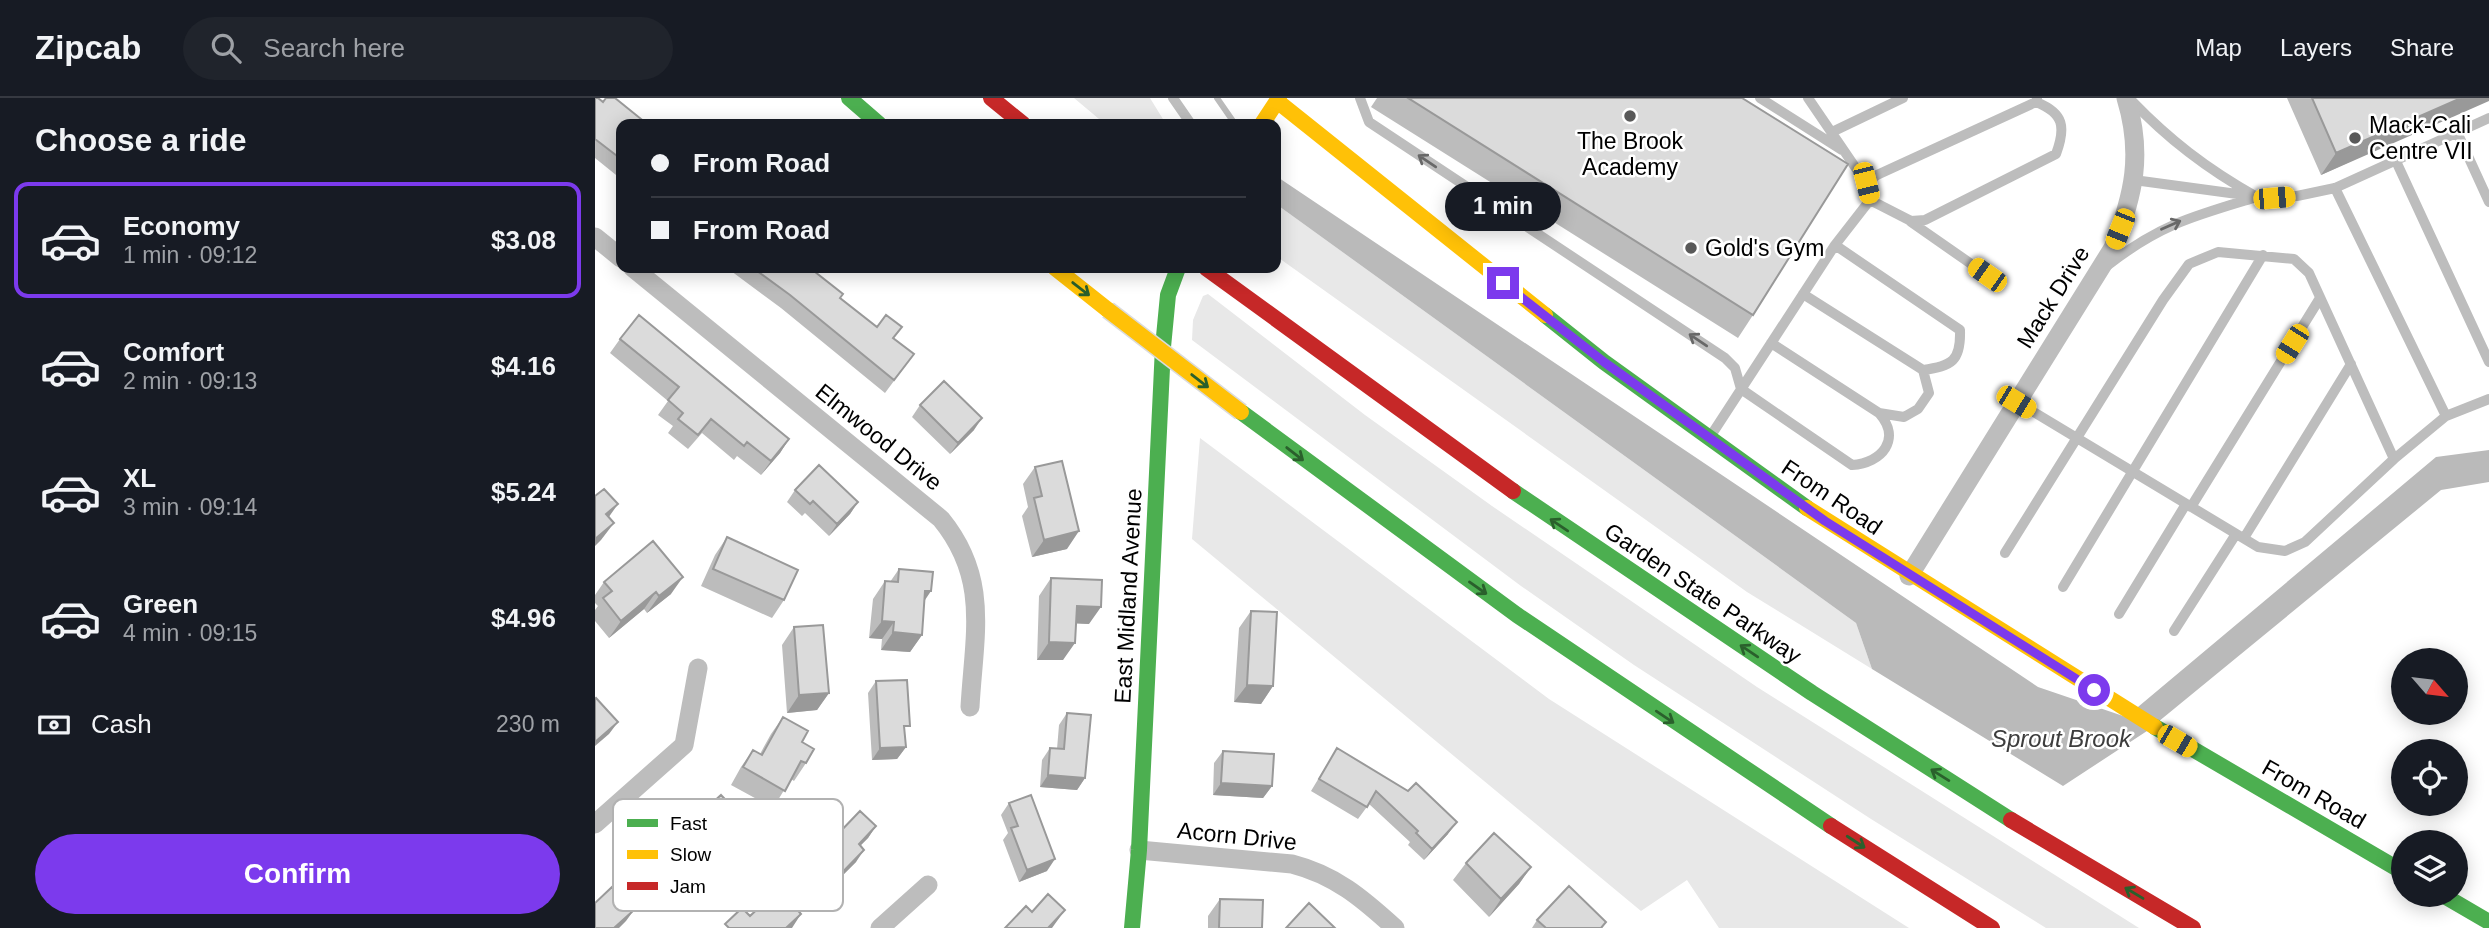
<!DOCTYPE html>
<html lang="en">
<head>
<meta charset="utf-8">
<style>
  :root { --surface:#171b24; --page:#20242c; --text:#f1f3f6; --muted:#9ea1a6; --line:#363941; --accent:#7c3aed }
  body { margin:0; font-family:Helvetica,sans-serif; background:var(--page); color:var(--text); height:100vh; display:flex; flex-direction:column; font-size:26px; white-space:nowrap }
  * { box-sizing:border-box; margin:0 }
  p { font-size:23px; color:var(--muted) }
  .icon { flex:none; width:38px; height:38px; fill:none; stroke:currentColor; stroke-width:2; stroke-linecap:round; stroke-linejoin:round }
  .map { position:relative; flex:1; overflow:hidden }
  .side { display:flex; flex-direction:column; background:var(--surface); width:595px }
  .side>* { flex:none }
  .guide { position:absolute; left:21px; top:21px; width:665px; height:154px; border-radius:14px; box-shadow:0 4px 18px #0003; display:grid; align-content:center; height:154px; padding:0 35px; background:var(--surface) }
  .needle { width:46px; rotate:118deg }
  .tools { position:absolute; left:1796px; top:550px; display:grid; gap:14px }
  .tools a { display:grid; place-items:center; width:77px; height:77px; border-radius:50%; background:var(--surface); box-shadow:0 4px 18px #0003; font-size:35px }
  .end { position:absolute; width:32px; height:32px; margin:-16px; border:9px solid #7c3aed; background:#fff; box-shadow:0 0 0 4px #fff }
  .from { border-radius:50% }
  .bubble { position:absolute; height:49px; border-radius:24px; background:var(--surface); box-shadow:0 4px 18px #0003; font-size:23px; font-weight:700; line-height:49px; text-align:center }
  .car { position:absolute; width:21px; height:42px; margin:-21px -10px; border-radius:9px; box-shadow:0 0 5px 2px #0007; background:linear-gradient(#f5c518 24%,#345 0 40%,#f5c518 0 76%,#345 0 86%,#f5c518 0) }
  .guide b { display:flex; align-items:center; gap:24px; height:66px; font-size:26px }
  .guide b+b { border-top:2px solid var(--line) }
  .guide i { width:18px; height:18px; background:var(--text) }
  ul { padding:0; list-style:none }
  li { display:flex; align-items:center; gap:21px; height:116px; margin:0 14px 10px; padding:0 21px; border:4px solid transparent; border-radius:14px }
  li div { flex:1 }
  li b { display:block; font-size:26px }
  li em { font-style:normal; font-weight:700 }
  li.on { border-color:var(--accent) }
  li>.icon { width:63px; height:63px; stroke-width:1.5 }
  h2 { padding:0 35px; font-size:32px; line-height:84px }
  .pay { display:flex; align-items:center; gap:18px; height:77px; padding:0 35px; font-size:26px }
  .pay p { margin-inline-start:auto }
  .button { display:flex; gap:14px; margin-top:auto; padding:14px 35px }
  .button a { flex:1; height:80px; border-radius:42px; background:var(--accent); color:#fff; font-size:28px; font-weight:700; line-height:80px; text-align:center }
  header { display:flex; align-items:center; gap:42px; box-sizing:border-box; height:98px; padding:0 35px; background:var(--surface); border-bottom:2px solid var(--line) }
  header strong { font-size:33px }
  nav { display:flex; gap:38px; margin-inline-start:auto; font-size:24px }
  .search { width:490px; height:63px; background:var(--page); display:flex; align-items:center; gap:18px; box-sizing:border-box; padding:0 24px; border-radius:38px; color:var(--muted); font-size:26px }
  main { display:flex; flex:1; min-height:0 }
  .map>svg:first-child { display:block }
  .green { fill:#e8e8e8 }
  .water { fill:#bababa }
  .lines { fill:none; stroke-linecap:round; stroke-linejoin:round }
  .stream { stroke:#bababa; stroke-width:6 }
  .lane { stroke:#bdbdbd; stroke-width:10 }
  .street { stroke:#bdbdbd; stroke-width:19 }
  .fast { stroke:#4caf50; stroke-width:16 }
  .slow { stroke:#ffc107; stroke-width:16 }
  .jam { stroke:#c62828; stroke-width:16 }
  .slow-bridge-casing { stroke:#dbdbdb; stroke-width:19; stroke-linecap:butt }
  .slow-bridge { stroke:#ffc107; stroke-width:16 }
  .wall { fill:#bcbcbc }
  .shaded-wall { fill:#999 }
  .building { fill:#dbdbdb; stroke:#999; stroke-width:2 }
  .oneway { stroke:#686868 }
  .oneway2 { stroke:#2a602c }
  .route { stroke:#7c3aed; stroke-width:9 }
  .poi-dot { fill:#595959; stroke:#fff; stroke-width:2.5 }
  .labels { text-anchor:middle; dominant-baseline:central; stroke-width:5; stroke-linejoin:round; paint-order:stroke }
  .poi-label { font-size:23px; fill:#000; stroke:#fff; text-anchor:start }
  .street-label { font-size:23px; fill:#000; stroke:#fff }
  .water-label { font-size:24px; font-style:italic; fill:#3d3d3d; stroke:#fff }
  .key { fill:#fff; stroke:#b2b2b2; stroke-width:2 }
  .key-label { font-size:19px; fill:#000 }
</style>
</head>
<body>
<header>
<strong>Zipcab</strong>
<div class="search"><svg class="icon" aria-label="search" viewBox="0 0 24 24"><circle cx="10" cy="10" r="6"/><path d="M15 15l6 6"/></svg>Search here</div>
<nav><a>Map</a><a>Layers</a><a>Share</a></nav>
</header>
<main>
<section class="side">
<h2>Choose a ride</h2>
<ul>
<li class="on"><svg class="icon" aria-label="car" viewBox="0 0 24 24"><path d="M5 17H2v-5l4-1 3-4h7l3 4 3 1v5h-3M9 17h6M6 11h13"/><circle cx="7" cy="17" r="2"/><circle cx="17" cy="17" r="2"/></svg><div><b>Economy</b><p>1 min · 09:12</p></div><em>$3.08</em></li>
<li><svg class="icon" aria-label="car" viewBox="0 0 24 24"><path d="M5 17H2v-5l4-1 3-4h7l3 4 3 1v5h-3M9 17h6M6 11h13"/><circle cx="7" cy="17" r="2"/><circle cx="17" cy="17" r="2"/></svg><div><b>Comfort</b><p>2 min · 09:13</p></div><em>$4.16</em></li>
<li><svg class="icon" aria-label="car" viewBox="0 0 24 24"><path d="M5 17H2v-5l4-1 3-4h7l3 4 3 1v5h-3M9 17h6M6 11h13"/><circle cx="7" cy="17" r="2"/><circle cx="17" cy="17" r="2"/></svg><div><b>XL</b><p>3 min · 09:14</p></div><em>$5.24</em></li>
<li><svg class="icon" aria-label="car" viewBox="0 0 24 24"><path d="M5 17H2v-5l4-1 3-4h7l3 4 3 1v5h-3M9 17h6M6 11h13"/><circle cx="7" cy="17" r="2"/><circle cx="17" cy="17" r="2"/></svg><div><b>Green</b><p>4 min · 09:15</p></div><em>$4.96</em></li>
</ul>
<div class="pay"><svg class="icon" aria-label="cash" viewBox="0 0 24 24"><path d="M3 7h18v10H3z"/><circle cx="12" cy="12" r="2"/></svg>Cash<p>230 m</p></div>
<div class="button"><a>Confirm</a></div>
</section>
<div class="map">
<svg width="1894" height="830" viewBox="0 0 1894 830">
  <rect width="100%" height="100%" fill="#fff"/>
  <!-- green -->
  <path class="green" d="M479,0H555L571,26H510Z
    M681,106L1261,525L1277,571L1152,494L681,158Z
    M613,196L770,317L897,408L1162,589L1544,830H1451L1276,721L1039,567L926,488L597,242L598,222L608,198Z
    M605,340L954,601L1314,830H1124L1092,782L1046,813L597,441Z"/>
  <!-- water -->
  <path class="water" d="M681,78L1443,589L1531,619L1841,359L1894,352V384L1846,392L1552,633L1468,688L1277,571L1261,525L681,106Z"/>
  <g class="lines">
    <!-- stream -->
    <path class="stream" d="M622,0L640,26"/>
    <!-- lane -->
    <path class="lane" d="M578,0L596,26
      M765,0L774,24L1130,260L1140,270L1146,291L1257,367C1287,365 1307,341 1284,315L1176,245
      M1165,0L1247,52
      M1213,0L1271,85L1275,102L1316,123L1330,122L1461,56C1471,29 1469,15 1441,4
      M1237,34L1308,0
      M1862,34L1894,104
      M1800,61L1894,264
      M1539,82L1657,98H1702L1740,90L1894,20
      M1271,85L1282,77L1441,4L1442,1
      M1740,90L1851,318
      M1316,124L1392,177
      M1240,147L1365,232C1366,263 1357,268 1328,272
      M1513,167C1566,126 1599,118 1662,99C1612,71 1573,41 1534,0
      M1208,196L1328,272L1334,295L1323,311L1309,319L1284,315
      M1422,304L1663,449L1690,453L1710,444L1799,361L1851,318L1894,301
      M1115,339L1240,147L1275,102
      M1596,409L1725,200
      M1649,440L1756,266
      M1410,455L1568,202L1594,166L1623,154L1699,161L1714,175L1799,361
      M1468,489L1668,157
      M1524,516L1591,406
      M1579,533L1641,436"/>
    <!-- street -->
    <path class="street" d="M0,139L26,160
      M38,170L346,421C395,481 379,537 375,609
      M1314,478L1518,150C1539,96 1548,56 1531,0
      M0,726L89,647L103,570
      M544,752L697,766C740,777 767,800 800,830
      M285,830L333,787"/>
    <!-- fast -->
    <path class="fast" d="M254,0L284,26
      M950,217L1009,264L1212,410
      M646,314L922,517L1236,728
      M918,393L1217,595L1416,722
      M1560,629L1808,774
      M1846,796L1894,824
      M537,830L544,752L568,249L573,197L583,170"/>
    <!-- slow -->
    <path class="slow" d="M682,3L950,217
      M667,26L684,0
      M460,170L513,212
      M1212,410L1560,629"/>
    <!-- jam -->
    <path class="jam" d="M396,0L428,26
      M611,170L918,393
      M1416,722L1598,830
      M1236,728L1397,830"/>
    <!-- slow-bridge casing -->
    <g class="slow-bridge-casing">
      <path id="slow-bridge" d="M513,212L646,314"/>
    </g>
    <!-- slow-bridge -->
    <use href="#slow-bridge" class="slow-bridge"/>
  </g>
  <!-- wall -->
  <path class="wall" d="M0,0L26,26V81L0,60Z
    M782,0H1147L1158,217L1143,240L776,9Z
    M1692,0H1894L1726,77Z
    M132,170H215L246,200L282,229H307L299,240L319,256L290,295L186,210Z
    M25,241L194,341L185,355L166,377L142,358L139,362L107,335L93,351L73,335L78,328L63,317L73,303L15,255Z
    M325,307L379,332L355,356L317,319Z
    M440,369L472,451L437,459L427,418L433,409L428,386Z
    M200,392L263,404L255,416L234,438L210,415L207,418L192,404Z
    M132,439L189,502L177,520L106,488L120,457Z
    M304,471L327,537L315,554L286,552L287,541L274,540L278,501L290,483L295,484Z
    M456,480L494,526L481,525L468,562H442L444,498Z
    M9,484L76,496L52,515L49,511L14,540L0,523V512L3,508L0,505V497Z
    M656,513L678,588L666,606L639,604L644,530Z
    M199,529L234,595L222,612L192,615L187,547Z
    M281,583L310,635L311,649L302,661L277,662L273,595Z
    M472,615L490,680L482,692L445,689L447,662L455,650L462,651L464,627Z
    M188,619L207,644L211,665L199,683L196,681L178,710L136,687L146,669L158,652L165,656L176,636Z
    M742,650L853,736L829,762L813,747L815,744L774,706L763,721L716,693Z
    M628,653L677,688L668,700L618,697L619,665Z
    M414,705L452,773L424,784L408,742L413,735L406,717Z
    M147,719L135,737L117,754L120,757L108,774L90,790L83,783L79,787L59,764L71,747Z
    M281,728L273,740L265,748L261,764L230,795L208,774L217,763Z
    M871,765L936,769L924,786L894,819L858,782Z
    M625,801L667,830H613V818Z
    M942,822L1011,824L1007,830H937Z"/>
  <!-- shaded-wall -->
  <path class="shaded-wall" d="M1866,0H1894V3L1726,77L1741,55Z
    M387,320L379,332L355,356L363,345Z
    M194,341L185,355L166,377L176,363Z
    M263,404L255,416L234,438L242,426Z
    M23,406L11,423V416Z
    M19,425L6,442L0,448V441Z
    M484,433L472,451L437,459L449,442Z
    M88,479L76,496L52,515L64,498Z
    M330,493H336L324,511Z
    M61,494L49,511L14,540L26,523Z
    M482,508L506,509L494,526L469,525Z
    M287,523L299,524L287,541L274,540Z
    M298,534L327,537L315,554L286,552Z
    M454,544L480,545L468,562H442Z
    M652,587L678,588L666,606L639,604Z
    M234,595L222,612L192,615L204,597Z
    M23,624L14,636L0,648V644Z
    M311,649L302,661L277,662L285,650Z
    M453,677L490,680L482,692L445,689Z
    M626,685L677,688L668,700L618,697Z
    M147,719L135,737L101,767L113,750Z
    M862,724L853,736L829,762L837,751Z
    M281,728L273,740L255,758L264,746Z
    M269,752L261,764L230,795L238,784Z
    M120,757L108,774L90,790L102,773Z
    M460,761L452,773L424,784L432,772Z
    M95,766L83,783L79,787L91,769Z
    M936,769L924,786L894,819L906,801Z
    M39,812L31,823L24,830H19Z
    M470,812L457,830H453Z
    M206,816L197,830H191Z"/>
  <!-- building -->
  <path class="building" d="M0,0H3L8,4L11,0H20L51,25L50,26H26V61L0,41Z
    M813,0H1147L1253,66L1158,217Z
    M1717,0H1866L1741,55Z
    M158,170H215L248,196L245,200L282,229L291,217L307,229L298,240L319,256L299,282L195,197Z
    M44,217L194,341L176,363L152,344L149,348L116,321L103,337L83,321L88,315L73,302L84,289L25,241Z
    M349,283L387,320L363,345L325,307Z
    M467,363L484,433L449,442L439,400L447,398L440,369Z
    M224,367L263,404L242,426L218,403L215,406L200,392Z
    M9,391L23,406L11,416L19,425L0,441V398Z
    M132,439L203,472L189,502L118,471Z
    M58,443L88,479L64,498L61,494L26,523L8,500L17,493L9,484Z
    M304,471L338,474L336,493H330L327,537L298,534L299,524L287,523L290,483L303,484Z
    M456,480L507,482L506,509L482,508L480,545L454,544Z
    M656,513L682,514L678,588L652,587Z
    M228,527L234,595L204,597L199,529Z
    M312,582L315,628H309L311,649L285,650L281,583Z
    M1,600L23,624L0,644V601Z
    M472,615L496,617L490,680L453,677L455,650L469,651Z
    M188,619L213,633L207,644L219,651L211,665L206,663L190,693L148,669L158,652L167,657Z
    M742,650L813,693L821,685L862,724L837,751L821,735L823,733L781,693L772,709L724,681Z
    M628,653L679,656L677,688L626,685Z
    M126,697L147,719L113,750L120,757L102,773L95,766L91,769L71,747Z
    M436,697L460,761L432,772L416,730L423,728L414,705Z
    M265,713L281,728L264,746L269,752L238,784L217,763Z
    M899,735L936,769L906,801L871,765Z
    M974,788L1011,824L1006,830H951L942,822Z
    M17,789L39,812L19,830H0V805Z
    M184,791L206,816L191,830H134L130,826L147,810L155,818Z
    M453,796L470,812L453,830H410L431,808L437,814Z
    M625,801L668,802L667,830H624Z
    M714,805L740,830H691Z"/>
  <!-- one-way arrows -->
  <defs><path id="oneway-shaft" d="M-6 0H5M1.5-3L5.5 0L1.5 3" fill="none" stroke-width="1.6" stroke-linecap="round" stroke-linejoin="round" transform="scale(1.75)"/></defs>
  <g class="oneway">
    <use href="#oneway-shaft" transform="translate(832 63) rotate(-146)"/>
    <use href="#oneway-shaft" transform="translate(1576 127) rotate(-24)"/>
    <use href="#oneway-shaft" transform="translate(1103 242) rotate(-146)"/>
  </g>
  <g class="oneway2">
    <use href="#oneway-shaft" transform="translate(486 191) rotate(38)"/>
    <use href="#oneway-shaft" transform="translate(605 283) rotate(38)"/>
    <use href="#oneway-shaft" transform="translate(700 356) rotate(38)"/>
    <use href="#oneway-shaft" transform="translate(964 427) rotate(-146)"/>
    <use href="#oneway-shaft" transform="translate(883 490) rotate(35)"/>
    <use href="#oneway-shaft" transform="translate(1154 553) rotate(-146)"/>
    <use href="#oneway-shaft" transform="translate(1070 619) rotate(34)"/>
    <use href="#oneway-shaft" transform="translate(1345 677) rotate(-148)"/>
    <use href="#oneway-shaft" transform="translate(1261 744) rotate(33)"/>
    <use href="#oneway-shaft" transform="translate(1539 795) rotate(-149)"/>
  </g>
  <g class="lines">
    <!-- route -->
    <path class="route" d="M908,185L1009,264L1230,423L1499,592"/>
  </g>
  <!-- markers -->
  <g class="poi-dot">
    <circle cx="1035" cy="18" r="7"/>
    <circle cx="1760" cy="40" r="7"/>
    <circle cx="1096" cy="150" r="7"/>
  </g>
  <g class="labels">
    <!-- poi labels -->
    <g class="poi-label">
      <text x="1774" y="27">Mack-Cali<tspan x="1774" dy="26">Centre VII</tspan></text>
      <text x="1035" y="43" text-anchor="middle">The Brook<tspan x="1035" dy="26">Academy</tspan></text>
      <text x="1110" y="150">Gold's Gym</text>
    </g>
    <!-- street labels -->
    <g class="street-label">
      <text transform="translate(1458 199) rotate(-58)">Mack Drive</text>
      <text transform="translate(284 339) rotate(39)">Elmwood Drive</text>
      <text transform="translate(1237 399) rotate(34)">From Road</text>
      <text transform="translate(1108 495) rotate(34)">Garden State Parkway</text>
      <text transform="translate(533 498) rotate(-87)">East Midland Avenue</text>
      <text transform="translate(1719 696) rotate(30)">From Road</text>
      <text transform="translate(642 738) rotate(6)">Acorn Drive</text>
    </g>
    <!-- water labels -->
    <g class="water-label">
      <text x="1466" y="640">Sprout Brook</text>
    </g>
  </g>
  <!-- legend -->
  <rect x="18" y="701" width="230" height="112" rx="10" class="key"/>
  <rect x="32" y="721" width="31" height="8" fill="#4caf50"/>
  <rect x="32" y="752" width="31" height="9" fill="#ffc107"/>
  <rect x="32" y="784" width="31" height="8" fill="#c62828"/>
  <g class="key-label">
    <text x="75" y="732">Fast</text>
    <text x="75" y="763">Slow</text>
    <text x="75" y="795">Jam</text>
  </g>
</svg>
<div class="tools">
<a><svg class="needle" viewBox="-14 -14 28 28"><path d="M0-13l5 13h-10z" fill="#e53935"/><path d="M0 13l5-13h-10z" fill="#9ea1a6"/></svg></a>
<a><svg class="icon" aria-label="locate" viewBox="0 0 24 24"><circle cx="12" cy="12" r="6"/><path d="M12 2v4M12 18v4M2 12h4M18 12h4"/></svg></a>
<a><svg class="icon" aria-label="layers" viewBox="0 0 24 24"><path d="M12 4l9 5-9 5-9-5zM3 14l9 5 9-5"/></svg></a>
</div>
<i class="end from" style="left:1499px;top:592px"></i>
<i class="end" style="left:908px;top:185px"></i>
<div class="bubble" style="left:850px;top:84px;width:116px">1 min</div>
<i class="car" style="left:1271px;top:85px;rotate:166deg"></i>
<i class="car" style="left:1679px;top:100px;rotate:85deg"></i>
<i class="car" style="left:1525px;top:131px;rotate:202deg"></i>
<i class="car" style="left:1392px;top:177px;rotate:305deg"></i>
<i class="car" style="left:1697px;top:246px;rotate:212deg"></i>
<i class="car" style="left:1421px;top:304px;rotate:121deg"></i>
<i class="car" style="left:1582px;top:643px;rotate:120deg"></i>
<div class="guide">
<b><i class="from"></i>From Road</b>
<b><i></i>From Road</b>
</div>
</div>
</main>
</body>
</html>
